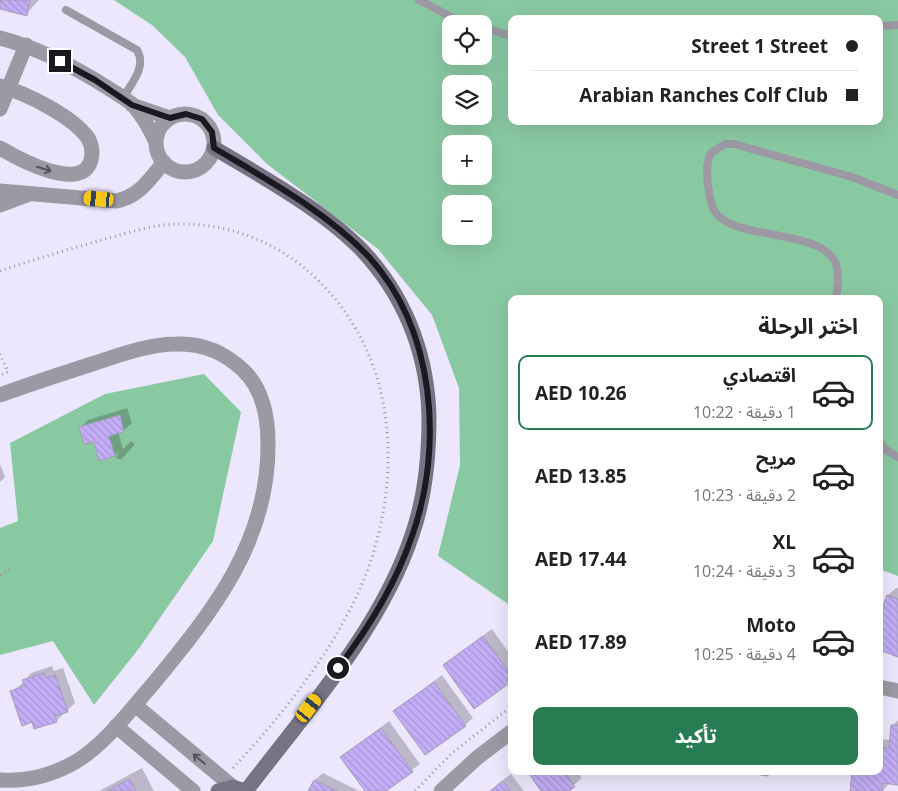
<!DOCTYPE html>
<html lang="ar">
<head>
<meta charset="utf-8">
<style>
  :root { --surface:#fff; --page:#f2f2f2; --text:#222; --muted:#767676; --line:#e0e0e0; --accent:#277d51 }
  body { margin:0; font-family:"Open Sans","Noto Sans Arabic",sans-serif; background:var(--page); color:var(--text); direction:rtl; height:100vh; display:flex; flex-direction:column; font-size:19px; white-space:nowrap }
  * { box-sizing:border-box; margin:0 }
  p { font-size:16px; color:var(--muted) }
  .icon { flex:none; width:28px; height:28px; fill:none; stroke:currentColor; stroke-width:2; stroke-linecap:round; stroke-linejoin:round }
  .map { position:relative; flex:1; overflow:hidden; direction:ltr }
  .details { position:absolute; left:508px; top:295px; width:375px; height:480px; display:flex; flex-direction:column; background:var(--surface); border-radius:10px; box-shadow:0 5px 20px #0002; direction:rtl }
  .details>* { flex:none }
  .top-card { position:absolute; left:508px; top:15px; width:375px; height:110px; border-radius:10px; box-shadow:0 5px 20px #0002; direction:rtl; display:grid; align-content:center; height:110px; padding:0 25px; background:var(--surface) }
  .tools { position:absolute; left:442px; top:15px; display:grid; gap:10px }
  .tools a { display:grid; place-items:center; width:50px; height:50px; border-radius:10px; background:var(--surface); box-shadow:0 5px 20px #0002; font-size:25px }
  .end { position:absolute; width:22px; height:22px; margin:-11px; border:6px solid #1b1821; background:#fff; box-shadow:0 0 0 2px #fff }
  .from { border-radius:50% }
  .car { position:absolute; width:15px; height:30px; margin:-15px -8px; border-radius:6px; box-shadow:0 0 4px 1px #0007; background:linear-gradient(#f5c518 24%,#345 0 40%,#f5c518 0 76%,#345 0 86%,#f5c518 0) }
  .top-card b { display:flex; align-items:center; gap:18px; height:48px; font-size:19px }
  .top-card b+b { border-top:1px solid var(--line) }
  .top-card i { width:12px; height:12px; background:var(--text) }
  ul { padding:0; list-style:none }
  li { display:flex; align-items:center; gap:15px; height:75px; margin:0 10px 8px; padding:0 15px; border:2px solid transparent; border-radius:10px }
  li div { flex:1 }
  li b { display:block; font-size:19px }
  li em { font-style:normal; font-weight:700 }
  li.current { border-color:var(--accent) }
  li>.icon { width:45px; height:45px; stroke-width:1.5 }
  h2 { padding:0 25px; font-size:22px; line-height:60px }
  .primary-button { display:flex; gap:10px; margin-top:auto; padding:10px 25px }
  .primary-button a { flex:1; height:58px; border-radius:10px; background:var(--accent); color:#fff; font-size:20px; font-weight:700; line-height:58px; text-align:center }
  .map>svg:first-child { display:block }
  .green { fill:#89c9a2; fill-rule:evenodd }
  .shadow { fill:#0003 }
  .building { fill:url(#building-back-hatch); stroke:#a49db6 }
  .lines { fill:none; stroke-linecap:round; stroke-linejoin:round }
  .path { stroke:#9893a4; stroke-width:3; stroke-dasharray:1 4; stroke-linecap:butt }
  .lane { stroke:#9c99a4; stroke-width:8 }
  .street { stroke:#9c99a4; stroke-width:15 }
  .secondary { stroke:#777383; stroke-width:15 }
  .oneway { stroke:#55525c }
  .route { stroke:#1b1821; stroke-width:6 }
</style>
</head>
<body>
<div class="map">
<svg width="898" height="791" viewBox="0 0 898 791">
  <defs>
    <pattern id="building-back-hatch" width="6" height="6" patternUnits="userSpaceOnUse" patternTransform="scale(1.25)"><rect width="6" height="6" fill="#c4adf7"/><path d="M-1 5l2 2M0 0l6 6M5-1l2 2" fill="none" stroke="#a894d3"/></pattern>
  </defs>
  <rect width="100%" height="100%" fill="#ece7fc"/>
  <!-- green -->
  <path class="green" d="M114,0H898V576L879,569V299H511V606L438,556L460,465L459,388L432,315L378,249L267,164L218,115L185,57L152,25ZM511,19H879V121H511ZM451,24H484V56H451ZM451,84H484V116H451ZM451,144H484V176H451ZM451,204H484V236H451Z
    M204,374L241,412L213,541L140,647L94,705L53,641L0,655V528L18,521L10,443L105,394Z"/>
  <!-- shadow -->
  <path class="shadow" d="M0,0H39L26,14L0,7Z
    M127,408L132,423L124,430L118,432L123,449L131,441L135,444L121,460L116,458L119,451L115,455L100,460L95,440L80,428L88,420Z
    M0,464L5,477L0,482Z
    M896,588H898V656L879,648V621L888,595Z
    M492,629L511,656V681L475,707L444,665Z
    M52,666L54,671L63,668L75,703L57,720L35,728L11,692L24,682L31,673Z
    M442,675L473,718L465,725L395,711Z
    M898,720V784L889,783L883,791H862L879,771V739L891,740L893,725Z
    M389,721L420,764L384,791H366L342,757Z
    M142,768L154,791H99Z
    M529,771H577L582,778L567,791H542Z
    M323,773L359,791H310L315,780Z
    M511,774L524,791H491L499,783Z"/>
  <!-- building -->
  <path class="building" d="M0,0H30L27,16L0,9Z
    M120,415L124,432L109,436L115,456L99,461L94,442L84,444L79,427Z
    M887,595L898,599V657L879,650V617Z
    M483,636L511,675V682L474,709L443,665Z
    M44,673L46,678L55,675L68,712L55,716L57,722L34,729L32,722L22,726L10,691L25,686L22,680Z
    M434,682L466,726L425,755L393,711Z
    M891,725H898V785L882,783V791H850L852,771H879V747L889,748Z
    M381,728L413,772L386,791H365L340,757Z
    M527,771H564L575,787L569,791H541Z
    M747,771H769L768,776L747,773Z
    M130,779L136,791H107Z
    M314,780L337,791H308Z
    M503,781L510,791H490Z"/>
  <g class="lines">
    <!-- path -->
    <path class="path" d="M0,271C38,258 77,247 116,236C135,231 157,224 177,224C222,223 267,238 302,266C387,335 404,445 375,547C353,627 289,708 233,768
      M0,354L8,372L0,375
      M0,575L10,569
      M415,791L452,753L511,707"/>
    <!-- lane -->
    <path class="lane" d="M419,0L453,18L470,24
      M66,10L137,50C147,67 131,84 123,98
      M879,26L898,25
      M484,28L511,36
      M836,299C837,288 840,275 836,264C824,231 746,239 721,218C712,211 710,201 709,191C707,177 705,166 711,153L725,144H734L852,177L898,195
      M879,442L886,450L898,457"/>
    <!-- street -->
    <path class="street" d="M0,38C39,48 75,67 108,88C117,94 127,99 134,106C143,117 150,129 156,142
      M0,86C26,93 72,116 88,138C92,145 93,152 91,160C82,194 17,158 0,148
      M132,105L170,118
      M0,109L26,45
      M156 143a29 29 0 1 1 58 0a29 29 0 1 1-58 0Z
      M0,191L116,201C139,197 150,179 164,162
      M0,205L27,195
      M0,395C30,384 61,374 92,364C119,355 148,344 177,344C203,343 225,353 243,370C263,389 268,416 268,443C269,542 213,611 153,684C130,710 107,742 77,761C53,775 27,782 0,780
      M879,687L898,691
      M135,705L233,787
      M116,726L193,791
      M441,791L478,757L511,732"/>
    <!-- secondary -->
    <path class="secondary" d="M214,148C263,177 332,215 369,258C408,303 428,359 429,418C429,458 425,498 412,535C382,627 304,715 246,791
      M218,791L233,787L245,791"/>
  </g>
  <!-- one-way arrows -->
  <defs><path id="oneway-shaft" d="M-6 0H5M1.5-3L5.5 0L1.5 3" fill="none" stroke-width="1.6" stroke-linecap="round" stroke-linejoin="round" transform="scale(1.25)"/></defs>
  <g class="oneway">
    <use href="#oneway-shaft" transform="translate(44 169) rotate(17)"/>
    <use href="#oneway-shaft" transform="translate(199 759) rotate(-140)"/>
  </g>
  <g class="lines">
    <!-- route -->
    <path class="route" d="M60,61L95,80L132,105L170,118L186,114L202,119L212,132L214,148C266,179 327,212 369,257C435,330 444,446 412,536C396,583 368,629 338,668"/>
  </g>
</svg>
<div class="tools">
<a><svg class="icon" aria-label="locate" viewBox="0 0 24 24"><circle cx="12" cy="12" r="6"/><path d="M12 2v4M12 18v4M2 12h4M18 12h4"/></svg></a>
<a><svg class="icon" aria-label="layers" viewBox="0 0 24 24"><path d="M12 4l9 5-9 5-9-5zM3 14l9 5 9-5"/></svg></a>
<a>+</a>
<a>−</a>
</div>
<i class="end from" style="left:338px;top:668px"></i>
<i class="end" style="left:60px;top:61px"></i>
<i class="car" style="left:99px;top:199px;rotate:275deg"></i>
<i class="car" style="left:309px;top:708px;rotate:37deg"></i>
<div class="top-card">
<b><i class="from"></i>Street 1 Street</b>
<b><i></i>Arabian Ranches Colf Club</b>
</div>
<section class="details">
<h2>اختر الرحلة</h2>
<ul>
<li class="current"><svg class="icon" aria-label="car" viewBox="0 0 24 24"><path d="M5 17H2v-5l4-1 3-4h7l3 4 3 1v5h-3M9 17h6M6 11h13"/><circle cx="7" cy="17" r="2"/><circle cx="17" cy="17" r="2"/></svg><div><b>اقتصادي</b><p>1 دقيقة · 10:22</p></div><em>AED 10.26</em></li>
<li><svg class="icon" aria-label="car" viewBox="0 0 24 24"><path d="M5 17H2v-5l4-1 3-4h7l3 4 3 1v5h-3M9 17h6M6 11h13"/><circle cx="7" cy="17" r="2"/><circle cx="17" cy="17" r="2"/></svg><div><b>مريح</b><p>2 دقيقة · 10:23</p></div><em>AED 13.85</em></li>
<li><svg class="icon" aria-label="car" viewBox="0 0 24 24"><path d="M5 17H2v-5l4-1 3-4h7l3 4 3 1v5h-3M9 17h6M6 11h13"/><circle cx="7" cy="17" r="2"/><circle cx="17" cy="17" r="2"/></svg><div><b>XL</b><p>3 دقيقة · 10:24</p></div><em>AED 17.44</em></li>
<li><svg class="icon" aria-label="car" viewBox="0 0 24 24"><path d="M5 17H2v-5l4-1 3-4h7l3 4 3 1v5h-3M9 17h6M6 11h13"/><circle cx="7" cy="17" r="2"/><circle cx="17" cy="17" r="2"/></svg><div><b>Moto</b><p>4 دقيقة · 10:25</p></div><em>AED 17.89</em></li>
</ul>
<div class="primary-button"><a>تأكيد</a></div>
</section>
</div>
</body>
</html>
